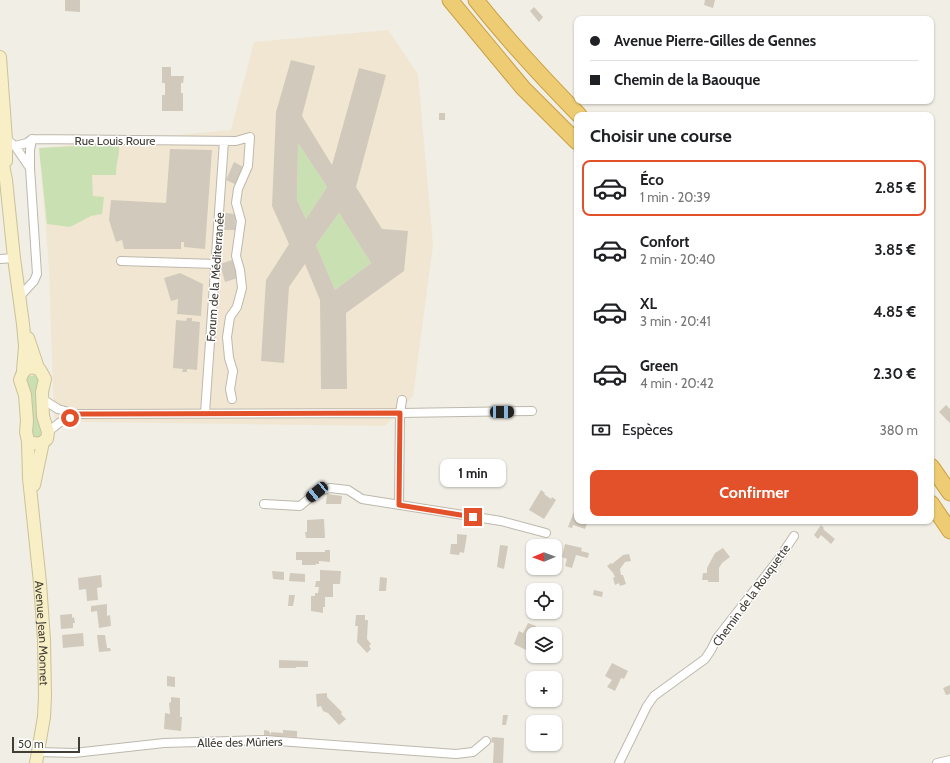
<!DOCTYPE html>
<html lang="fr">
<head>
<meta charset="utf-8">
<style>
  :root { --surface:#fff; --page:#f6f6f6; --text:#202124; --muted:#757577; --line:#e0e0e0; --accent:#e2512a }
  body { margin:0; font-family:Cabin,sans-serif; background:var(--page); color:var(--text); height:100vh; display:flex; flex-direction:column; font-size:15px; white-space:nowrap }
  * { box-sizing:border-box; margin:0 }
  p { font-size:13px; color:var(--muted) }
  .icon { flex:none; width:22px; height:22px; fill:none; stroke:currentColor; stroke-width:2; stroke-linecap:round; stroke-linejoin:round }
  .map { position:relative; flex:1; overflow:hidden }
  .sheet { position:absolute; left:574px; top:112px; width:360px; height:412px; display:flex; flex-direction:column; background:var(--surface); border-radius:8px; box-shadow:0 1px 3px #0004 }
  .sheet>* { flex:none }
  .top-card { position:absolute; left:574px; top:16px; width:360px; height:88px; border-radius:8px; box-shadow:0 1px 3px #0004; display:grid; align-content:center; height:88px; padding:0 16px; background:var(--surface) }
  .needle { width:26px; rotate:269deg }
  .buttons { position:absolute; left:526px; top:539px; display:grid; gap:8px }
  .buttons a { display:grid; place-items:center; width:36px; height:36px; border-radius:8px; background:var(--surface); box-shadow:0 1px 3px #0004; font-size:20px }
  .scale { position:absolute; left:12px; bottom:10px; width:68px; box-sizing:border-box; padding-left:4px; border:2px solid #423e35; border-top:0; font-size:11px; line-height:14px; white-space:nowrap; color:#423e35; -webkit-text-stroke:3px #fff; paint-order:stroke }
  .end { position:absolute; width:18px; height:18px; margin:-9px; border:5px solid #e2512a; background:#fff; box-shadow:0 0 0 2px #fff }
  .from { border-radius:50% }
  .bubble { position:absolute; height:28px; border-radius:8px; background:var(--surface); box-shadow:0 1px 3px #0004; font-size:13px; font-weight:700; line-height:28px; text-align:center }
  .car { position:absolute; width:12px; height:24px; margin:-12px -6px; border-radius:5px; box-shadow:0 0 3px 1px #0007; background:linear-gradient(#222 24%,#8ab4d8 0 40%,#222 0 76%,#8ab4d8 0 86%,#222 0) }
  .top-card b { display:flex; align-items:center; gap:14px; height:38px; font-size:15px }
  .top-card b+b { border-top:1px solid var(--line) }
  .top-card i { width:10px; height:10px; background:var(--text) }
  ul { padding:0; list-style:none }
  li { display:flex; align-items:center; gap:12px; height:56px; margin:0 8px 6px; padding:0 8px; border:2px solid transparent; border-radius:8px }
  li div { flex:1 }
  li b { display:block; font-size:15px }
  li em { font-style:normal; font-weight:700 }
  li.selected { border-color:var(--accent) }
  li>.icon { width:36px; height:36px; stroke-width:1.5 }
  h2 { padding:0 16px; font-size:18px; line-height:48px }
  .pay { display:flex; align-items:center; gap:10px; height:44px; padding:0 16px; font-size:15px }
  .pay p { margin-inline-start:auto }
  .primary-button { display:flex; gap:8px; margin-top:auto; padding:8px 16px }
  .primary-button a { flex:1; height:46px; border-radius:8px; background:var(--accent); color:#fff; font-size:16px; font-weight:700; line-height:46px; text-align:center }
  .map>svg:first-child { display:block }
  .commercial { fill:#f1e6d2 }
  .green { fill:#c9e1b2 }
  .building { fill:#d1cabc; fill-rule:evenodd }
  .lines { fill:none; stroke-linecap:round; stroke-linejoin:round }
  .street-casing { stroke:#beb8ac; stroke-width:10 }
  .secondary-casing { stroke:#ccc299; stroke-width:14 }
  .highway-casing { stroke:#cba244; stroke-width:17 }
  .street { stroke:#fff; stroke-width:8 }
  .secondary { stroke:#f8efc7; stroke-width:12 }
  .highway { stroke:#eecc73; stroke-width:15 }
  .route { stroke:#e2512a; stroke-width:5 }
  .labels { text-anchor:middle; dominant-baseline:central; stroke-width:3; stroke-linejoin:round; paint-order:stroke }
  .street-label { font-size:12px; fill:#423e35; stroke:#fff }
</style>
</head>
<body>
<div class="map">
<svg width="950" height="763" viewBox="0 0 950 763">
  <rect width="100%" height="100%" fill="#f0eee5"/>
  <!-- commercial -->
  <path class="commercial" d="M388,30L418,74L433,245L413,396L385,426L85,422L54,418L49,268L39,148L231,130L254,42Z"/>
  <!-- green -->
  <path class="green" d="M298,143L327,187L306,219L297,200Z
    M119,144C120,155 116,163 116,175H92L93,196L104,197L102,214L91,216L70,227L47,224L39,148Z
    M339,213L371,263L335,290L316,245Z
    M37,375L40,381L43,430L41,437H33L29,431C34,417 32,396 26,382L29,376Z"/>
  <!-- building -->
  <path class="building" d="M65,0H80V12L65,11Z
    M705,0H715L713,8L704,5Z
    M534,7L543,17L539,22L530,11Z
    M291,60L315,66L302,116L332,165L359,68L386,75L356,187L382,229L408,231L404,271L346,313L347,389H321L320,300L305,264L289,287L284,363L261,361L266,280L289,244L272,206L276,112ZM298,143L327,187L306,219L297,200ZM339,213L371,263L335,290L316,245Z
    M162,67H171V76H184L183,83H181V93H183V111H162V95H165V83H162Z
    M439,113H445V120H439Z
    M170,149L212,150L205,249L184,247V242H181V249H124L122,240L116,242L109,220L111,200L166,203Z
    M234,162L245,168L237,185L226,180Z
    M225,213L236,214L235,230H224Z
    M232,260L238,278L225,282L220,264Z
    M180,273L203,284L201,316L177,314L178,299L171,301L164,278Z
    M187,318H192V321L200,322L197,370L187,369V372H182L183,369L173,368L176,320L186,321Z
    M946,405L950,409V423L939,412Z
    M541,490L545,493L544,494L551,499L552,497L556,500L544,519L529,510Z
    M327,494L342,496L341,504H326Z
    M575,509L577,510V521H588L585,529L573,525L572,528L568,527Z
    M324,519L325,538H306L305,532H307V520Z
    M821,525L824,528L823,529L835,539L831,544L821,535L818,539L814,535Z
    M457,534L467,535L464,553L460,552L459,555L450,554L451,544H457Z
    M565,544L582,548L581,551L589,553L588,558L576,555L572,568L565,566L567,559L562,557Z
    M500,545L508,546L504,569L497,567Z
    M723,548L730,557L722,563L719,568V582H708V580H702L703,573H707V568L715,553Z
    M325,550H330V562L319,561V564H316L315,565H302V560H296V552H325Z
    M629,554L631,561L625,562L620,569L621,575H623L626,584L620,586L619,583L615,585L613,578L615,577L613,573L607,566L611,563L612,564L623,555Z
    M320,570L341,571L340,584H333V597H325V607H323V613L311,611V596H315V593H318L319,587H315L316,581H320Z
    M272,571L284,572V580L273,579Z
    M290,573L305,574V582L289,581Z
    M101,575L102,587L97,588L98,600L87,601L86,589L79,590L78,578Z
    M380,577L387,578L386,591H379Z
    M594,590L603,592L602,597L593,595Z
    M289,595H295L293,606H288Z
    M107,604V616L110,615L111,626L99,628L97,611L91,612V606Z
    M72,614V618L74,617L75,623H73V628L61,629L60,615Z
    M356,615H365V620H368L367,639L371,644L369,646L371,649L367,653L357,642L358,626H355Z
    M528,623L536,626L532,637L533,639L530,646L528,645L526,650L514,644L519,631L523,633Z
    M83,633L84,646L63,648L62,635Z
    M97,635H105L107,648H110L111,651L99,652Z
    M279,660L308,661V667H296V668H279Z
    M612,663L628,671L624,679L621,678L615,691L607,687L612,680L605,676Z
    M167,676L175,677V687L167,686Z
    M950,685V694L946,695L943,688Z
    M327,693V697L342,712L341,714L346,719L339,725L328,713L323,711L321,706L317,707L316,694Z
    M171,697L180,698V717H182L181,731L164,729L165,713L170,714L169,703L171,702Z
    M503,715H508L506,725H502Z
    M264,730L269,731L271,735V732L283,733V730L297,731V737L264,736Z
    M492,737L504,738L503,763H493L494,743L491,742Z"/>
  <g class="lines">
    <!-- street casing -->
    <g class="street-casing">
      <path id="street" d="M4,137L15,146L27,143L32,139L236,141L250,137L248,166L238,189L236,203L241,221L236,256L240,270L242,288L237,307L230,317L227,337L229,358L233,371L230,389L232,399
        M15,146L30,168L37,274L34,281L19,297
        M30,168V150L32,139
        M0,259L14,258
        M121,261L216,264
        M42,399L58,409L76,414L400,413L399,505
        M402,400L400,413L532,411
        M205,413L224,141
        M48,432L59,423L76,414
        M264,504L300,506L317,492L330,488L348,490L362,499L501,521L546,533
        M39,752L74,753L164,743L265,740L456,754L473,752L486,741
        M619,763L647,706L654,696L705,659L711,650L717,638L778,560L794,536
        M937,763L950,760"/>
    </g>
    <!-- secondary casing -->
    <g class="secondary-casing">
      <g id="secondary">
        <path d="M0,57L6,140V161"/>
        <path d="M0,150L6,180L14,258L23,324L25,346L23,371"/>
        <path d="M28,338L38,368"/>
        <path id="s1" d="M28,441C36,445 41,444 47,439L48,432L43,416L42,392L45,379L40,370C30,364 23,369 20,380L25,395L27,421L26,432L28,441L29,478L40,583L44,640L45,696L44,717L36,763"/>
        <path d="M34,485L43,442"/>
      </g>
    </g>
    <!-- highway casing -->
    <g class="highway-casing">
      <path id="highway" d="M450,0L523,88L577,142
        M476,0C508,41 543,78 579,115
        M931,466L950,493
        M931,503L950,531"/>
    </g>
    <!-- street -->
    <use href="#street" class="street"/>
    <!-- secondary -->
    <use href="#secondary" class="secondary"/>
    <!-- highway -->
    <use href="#highway" class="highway"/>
  </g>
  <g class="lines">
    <!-- route -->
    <path class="route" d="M70,418L76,414H95L400,413L399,505L473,517"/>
  </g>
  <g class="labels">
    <!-- street labels -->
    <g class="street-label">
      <text x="115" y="140">Rue Louis Roure</text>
      <text transform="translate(215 277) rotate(-86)">Forum de la Méditerranée</text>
      <text transform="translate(751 595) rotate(-54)">Chemin de la Rouquette</text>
      <text stroke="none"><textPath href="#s1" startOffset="374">Avenue Jean Monnet</textPath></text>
      <text transform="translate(240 742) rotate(-1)">Allée des Mûriers</text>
    </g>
  </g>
</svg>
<div class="buttons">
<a><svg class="needle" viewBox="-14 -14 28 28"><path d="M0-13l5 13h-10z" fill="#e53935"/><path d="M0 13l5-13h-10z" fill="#757577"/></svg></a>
<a><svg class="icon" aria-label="locate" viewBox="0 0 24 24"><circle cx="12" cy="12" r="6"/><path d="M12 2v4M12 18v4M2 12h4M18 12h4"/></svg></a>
<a><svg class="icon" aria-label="layers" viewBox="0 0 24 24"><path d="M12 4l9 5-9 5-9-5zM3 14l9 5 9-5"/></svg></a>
<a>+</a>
<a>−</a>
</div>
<div class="scale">50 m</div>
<i class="end from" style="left:70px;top:418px"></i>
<i class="end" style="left:473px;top:517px"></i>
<div class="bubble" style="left:440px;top:459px;width:66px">1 min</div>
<i class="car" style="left:502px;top:412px;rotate:89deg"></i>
<i class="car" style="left:317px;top:492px;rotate:231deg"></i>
<div class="top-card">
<b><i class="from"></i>Avenue Pierre-Gilles de Gennes</b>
<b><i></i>Chemin de la Baouque</b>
</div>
<section class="sheet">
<h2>Choisir une course</h2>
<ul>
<li class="selected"><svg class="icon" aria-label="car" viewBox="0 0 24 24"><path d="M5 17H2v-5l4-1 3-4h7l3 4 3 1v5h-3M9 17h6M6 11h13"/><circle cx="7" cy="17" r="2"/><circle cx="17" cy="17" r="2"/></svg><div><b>Éco</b><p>1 min · 20:39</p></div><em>2.85 €</em></li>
<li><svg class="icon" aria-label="car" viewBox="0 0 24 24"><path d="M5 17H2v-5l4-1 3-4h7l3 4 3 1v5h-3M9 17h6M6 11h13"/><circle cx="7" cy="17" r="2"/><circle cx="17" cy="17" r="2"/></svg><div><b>Confort</b><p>2 min · 20:40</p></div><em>3.85 €</em></li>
<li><svg class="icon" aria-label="car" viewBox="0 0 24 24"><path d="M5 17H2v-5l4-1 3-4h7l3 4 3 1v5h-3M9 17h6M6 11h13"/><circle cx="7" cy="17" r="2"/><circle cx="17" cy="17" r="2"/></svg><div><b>XL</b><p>3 min · 20:41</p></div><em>4.85 €</em></li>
<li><svg class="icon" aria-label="car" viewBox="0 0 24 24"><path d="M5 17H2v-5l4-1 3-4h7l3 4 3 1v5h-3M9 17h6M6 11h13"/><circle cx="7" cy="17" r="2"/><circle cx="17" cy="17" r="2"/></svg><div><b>Green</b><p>4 min · 20:42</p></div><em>2.30 €</em></li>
</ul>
<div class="pay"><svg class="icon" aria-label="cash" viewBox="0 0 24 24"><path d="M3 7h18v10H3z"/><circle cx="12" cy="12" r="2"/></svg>Espèces<p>380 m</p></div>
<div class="primary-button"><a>Confirmer</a></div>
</section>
</div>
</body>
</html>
